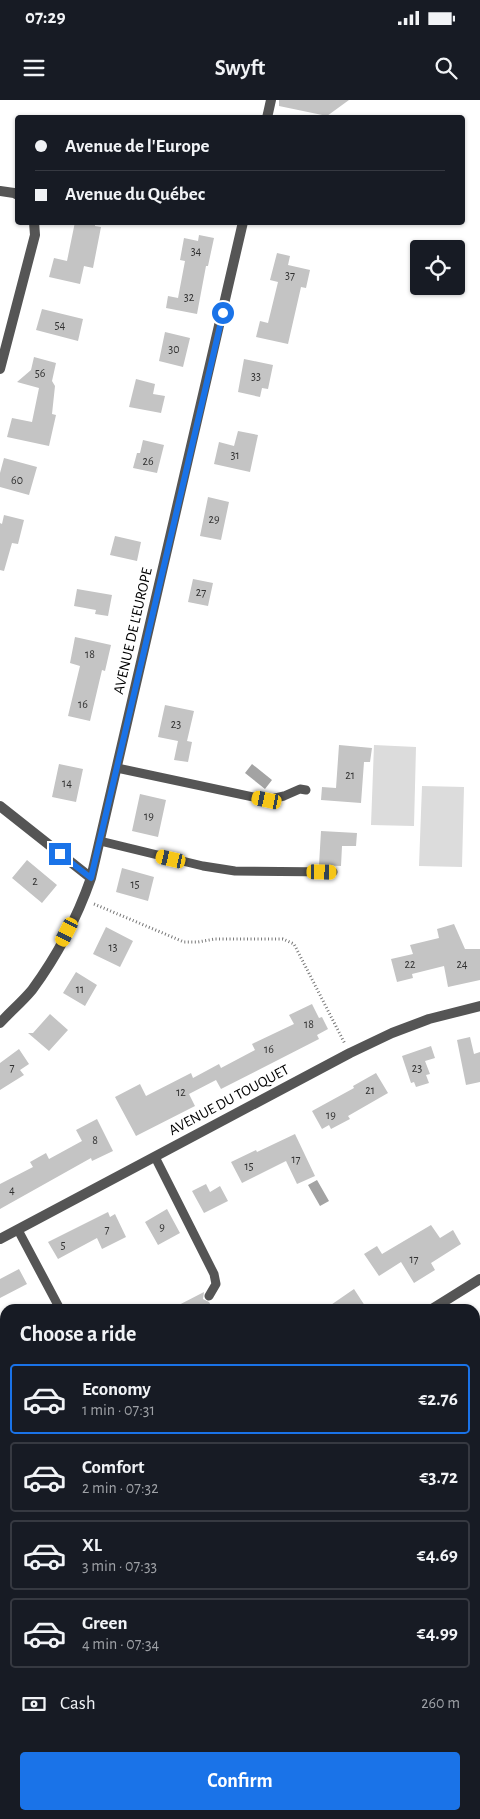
<!DOCTYPE html>
<html lang="en">
<head>
<meta charset="utf-8">
<style>
  :root { --surface:#171b24; --page:#20242c; --text:#f1f3f6; --muted:#9ea1a6; --line:#363941; --accent:#1a73e8 }
  body { margin:0; font-family:"Alegreya Sans",sans-serif; background:var(--page); color:var(--text); height:100vh; display:flex; flex-direction:column; font-size:19px; white-space:nowrap }
  * { box-sizing:border-box; margin:0 }
  p { font-size:16px; color:var(--muted) }
  .icon { flex:none; width:28px; height:28px; fill:none; stroke:currentColor; stroke-width:2; stroke-linecap:round; stroke-linejoin:round }
  .map { position:relative; flex:1; overflow:hidden }
  .side { position:absolute; left:0px; top:1204px; width:480px; height:516px; display:flex; flex-direction:column; background:var(--surface); border-radius:15px 15px 0 0; box-shadow:0 1px 4px #0004 }
  .side>* { flex:none }
  .banner { position:absolute; left:15px; top:15px; width:450px; height:110px; border-radius:5px; box-shadow:0 1px 4px #0004; display:grid; align-content:center; height:110px; padding:0 20px; background:var(--surface) }
  .tools { position:absolute; left:410px; top:140px; display:grid; gap:10px }
  .tools a { display:grid; place-items:center; width:55px; height:55px; border-radius:5px; background:var(--surface); box-shadow:0 1px 4px #0004; font-size:25px }
  .end { position:absolute; width:22px; height:22px; margin:-11px; border:6px solid #1a73e8; background:#fff; box-shadow:0 0 0 2px #fff }
  .from { border-radius:50% }
  .car { position:absolute; width:15px; height:30px; margin:-15px -8px; border-radius:6px; box-shadow:0 0 4px 1px #0007; background:linear-gradient(#f5c518 24%,#345 0 40%,#f5c518 0 76%,#345 0 86%,#f5c518 0) }
  .banner b { display:flex; align-items:center; gap:18px; height:48px; font-size:19px }
  .banner b+b { border-top:1px solid var(--line) }
  .banner i { width:12px; height:12px; background:var(--text) }
  ul { padding:0; list-style:none }
  li { display:flex; align-items:center; gap:15px; height:70px; margin:0 10px 8px; padding:0 10px; border:2px solid var(--line); border-radius:5px }
  li div { flex:1 }
  li b { display:block; font-size:19px }
  li em { font-style:normal; font-weight:700 }
  li.active { border-color:var(--accent) }
  li>.icon { width:45px; height:45px; stroke-width:1.5 }
  h2 { padding:0 20px; font-size:22px; line-height:60px }
  .pay { display:flex; align-items:center; gap:12px; height:55px; padding:0 20px; font-size:19px }
  .pay p { margin-inline-start:auto }
  .primary-button { display:flex; gap:10px; margin-top:auto; padding:10px 20px }
  .primary-button a { flex:1; height:58px; border-radius:5px; background:var(--accent); color:#fff; font-size:20px; font-weight:700; line-height:58px; text-align:center }
  .status { display:flex; justify-content:space-between; align-items:center; height:35px; padding:0 25px; background:var(--surface); direction:ltr }
  .status svg { height:14px; fill:currentColor }
  header { display:flex; justify-content:space-between; align-items:center; height:65px; padding:0 20px; background:var(--surface); font-size:22px; font-weight:700 }
  .map>svg:first-child { display:block }
  .green { fill:#dcdcdc }
  .water { fill:#a3a3a3 }
  .building { fill:#c4c4c4 }
  .lines { fill:none; stroke-linecap:round; stroke-linejoin:round }
  .path { stroke:#777; stroke-width:3; stroke-dasharray:1 2.5; stroke-linecap:butt }
  .lane { stroke:#555; stroke-width:9 }
  .street { stroke:#555; stroke-width:10 }
  .route { stroke:#1a73e8; stroke-width:6 }
  .labels { text-anchor:middle; dominant-baseline:central; stroke-width:4; stroke-linejoin:round; paint-order:stroke }
  .number-label { font-size:12px; fill:#313131 }
  .street-label { font-size:15px; fill:#000; stroke:#fff }
</style>
</head>
<body>
<div class="status"><b>07:29</b><svg viewBox="0 0 49 12"><path d="M0 12V9h3v3zM5 12V6h3v6zM10 12V3h3v9zM15 12V0h3v12zM26 1h20v11H26zM47 4h2v5h-2z"/></svg></div>
<header><svg class="icon" aria-label="menu" viewBox="0 0 24 24"><path d="M4 6h16M4 12h16M4 18h16"/></svg>Swyft<svg class="icon" aria-label="search" viewBox="0 0 24 24"><circle cx="10" cy="10" r="6"/><path d="M15 15l6 6"/></svg></header>
<div class="map">
<svg width="480" height="1719" viewBox="0 0 480 1719">
  <rect width="100%" height="100%" fill="#fff"/>
  <!-- green -->
  <path class="green" d="M374,645L416,647L414,726L371,725Z
    M422,686L464,687L462,767L419,766Z"/>
  <!-- water -->
  <path class="water" d="M252,664L272,680L265,689L245,673Z
    M317,1080L329,1101L320,1106L308,1085Z"/>
  <!-- building -->
  <path class="building" d="M279,0H349L327,16L279,6Z
    M75,122H95V126L101,127L93,168L84,166L80,184L49,177L54,158L67,161Z
    M199,135L214,138L208,166H206L197,214L166,208L168,196L178,198L185,161L180,160L184,138L198,141Z
    M277,153L290,156L288,165L310,170L306,188L301,187L288,244L256,237L260,221L268,223L278,182L270,180Z
    M42,209L83,219L78,241L36,230Z
    M165,232L190,238L183,267L159,261Z
    M34,257L56,263L52,281L55,286L52,314L56,315L49,346L7,337L12,318L32,322L39,288L17,282L31,270Z
    M244,259L273,265L268,289L262,288L260,297L238,292Z
    M136,279L155,284L153,294L165,296L161,313L129,307Z
    M238,331L258,335L250,372L214,364L219,342L234,346Z
    M143,340L164,345L157,373L133,368L137,353H140Z
    M4,358L37,367L29,395L0,387V373Z
    M208,397L229,402L221,440L200,436Z
    M4,415L24,420L18,444L12,443L4,471L0,470V423L2,424Z
    M115,436L141,442L137,461L110,455Z
    M193,479L213,483L208,506L188,502Z
    M77,489L112,495L108,516L95,514L96,510L74,506Z
    M75,537L111,545L105,571L102,570L90,621L68,616L80,566L70,563Z
    M165,605L194,611L187,641L192,642L188,662L174,660L178,641L158,637Z
    M339,645L372,648L370,662H364L361,703L321,700L322,687L336,688Z
    M59,664L83,669L76,702L52,697Z
    M140,694L166,700L158,737L132,731Z
    M321,731L357,733L356,746H342L341,766L319,765Z
    M27,760L57,785L42,803L12,778Z
    M122,768L154,777L148,801L116,792Z
    M454,824L465,849H480V880L448,887L444,866L412,874L413,878L397,882L391,859L413,854L410,845L439,838L437,829Z
    M106,827L133,841L120,867L93,854Z
    M76,872L97,885L85,906L63,893Z
    M312,904L319,918L322,917L328,929L317,935L319,939L221,989L216,980L189,994L195,1006L136,1036L115,997L140,984L146,996L191,973L193,978L219,964L221,968L255,950L252,944L294,924L289,915Z
    M50,914L68,930L49,951L28,933H33Z
    M470,937L474,954L480,952V982L466,985L457,940Z
    M431,946L435,958L425,961L430,974L426,975L429,983L416,987L414,982L411,983L402,956Z
    M19,949L29,964L20,970L24,975L0,990V963Z
    M376,973L388,993L348,1016L350,1019L331,1029L329,1025L322,1029L312,1011L354,988L353,986Z
    M97,1019L113,1051L92,1061L91,1058L0,1109V1084L33,1067L30,1062L46,1053L49,1059L82,1041L76,1030Z
    M295,1034L315,1076L297,1084L286,1061L242,1083L231,1062L256,1050L257,1052Z
    M206,1084L210,1092L220,1086L228,1101L204,1113L192,1091Z
    M167,1109L180,1133L158,1145L145,1122Z
    M108,1112L110,1117L115,1114L126,1137L102,1149L97,1138L58,1159L48,1142Z
    M431,1125L440,1138L453,1130L461,1144L431,1163L435,1170L414,1183L401,1162L379,1176L364,1154L377,1146L382,1154Z
    M19,1169L27,1184L0,1198V1179Z
    M354,1189L367,1209H325Z
    M204,1192L203,1199L209,1202L213,1209H171Z"/>
  <g class="lines">
    <!-- path -->
    <path class="path" d="M94,804L184,842H198L215,839H283L294,844L345,944
      M0,1479L5,1475
      M0,1496L5,1497"/>
    <!-- lane -->
    <path class="lane" d="M117,668L267,700L284,696L300,689L306,690
      M100,741L203,766L235,771L333,772
      M155,1057L214,1174L216,1184L209,1196
      M18,1130L60,1209
      M0,1396L5,1393"/>
    <!-- street -->
    <path class="street" d="M267,18L271,0
      M0,91L14,93L18,95
      M0,269L35,135L34,122
      M0,706L91,778
      M0,923C10,912 22,902 32,890C57,856 77,818 91,778L243,122
      M0,1139L350,953L392,933L429,919L480,906
      M432,1209L480,1179
      M0,1307L5,1316
      M475,1532L480,1548
      M475,1626L480,1624
      M302,1719L313,1715"/>
  </g>
  <g class="lines">
    <!-- route -->
    <path class="route" d="M60,754L91,778L223,213"/>
  </g>
  <g class="labels">
    <!-- number labels -->
    <g class="number-label">
      <text x="196" y="151">34</text>
      <text x="290" y="175">37</text>
      <text x="189" y="197">32</text>
      <text x="60" y="225">54</text>
      <text x="174" y="249">30</text>
      <text x="40" y="273">56</text>
      <text x="256" y="276">33</text>
      <text x="235" y="355">31</text>
      <text x="148" y="361">26</text>
      <text x="17" y="380">60</text>
      <text x="214" y="419">29</text>
      <text x="201" y="492">27</text>
      <text x="90" y="554">18</text>
      <text x="83" y="604">16</text>
      <text x="176" y="624">23</text>
      <text x="350" y="675">21</text>
      <text x="67" y="683">14</text>
      <text x="149" y="716">19</text>
      <text x="35" y="781">2</text>
      <text x="135" y="784">15</text>
      <text x="113" y="847">13</text>
      <text x="410" y="864">22</text>
      <text x="462" y="864">24</text>
      <text x="80" y="889">11</text>
      <text x="309" y="924">18</text>
      <text x="269" y="949">16</text>
      <text x="12" y="967">7</text>
      <text x="417" y="968">23</text>
      <text x="370" y="990">21</text>
      <text x="181" y="992">12</text>
      <text x="331" y="1015">19</text>
      <text x="95" y="1040">8</text>
      <text x="296" y="1059">17</text>
      <text x="249" y="1066">15</text>
      <text x="12" y="1090">4</text>
      <text x="162" y="1127">9</text>
      <text x="107" y="1129">7</text>
      <text x="63" y="1145">5</text>
      <text x="414" y="1159">17</text>
    </g>
    <!-- street labels -->
    <g class="street-label">
      <text transform="translate(133 531) rotate(-77)">AVENUE DE L'EUROPE</text>
      <text transform="translate(229 1000) rotate(-28)">AVENUE DU TOUQUET</text>
    </g>
  </g>
</svg>
<div class="tools">
<a><svg class="icon" aria-label="locate" viewBox="0 0 24 24"><circle cx="12" cy="12" r="6"/><path d="M12 2v4M12 18v4M2 12h4M18 12h4"/></svg></a>
</div>
<i class="end from" style="left:223px;top:213px"></i>
<i class="end" style="left:60px;top:754px"></i>
<i class="car" style="left:267px;top:700px;rotate:282deg"></i>
<i class="car" style="left:171px;top:759px;rotate:283deg"></i>
<i class="car" style="left:322px;top:772px;rotate:91deg"></i>
<i class="car" style="left:67px;top:832px;rotate:207deg"></i>
<div class="banner">
<b><i class="from"></i>Avenue de l'Europe</b>
<b><i></i>Avenue du Québec</b>
</div>
<section class="side">
<h2>Choose a ride</h2>
<ul>
<li class="active"><svg class="icon" aria-label="car" viewBox="0 0 24 24"><path d="M5 17H2v-5l4-1 3-4h7l3 4 3 1v5h-3M9 17h6M6 11h13"/><circle cx="7" cy="17" r="2"/><circle cx="17" cy="17" r="2"/></svg><div><b>Economy</b><p>1 min · 07:31</p></div><em>€2.76</em></li>
<li><svg class="icon" aria-label="car" viewBox="0 0 24 24"><path d="M5 17H2v-5l4-1 3-4h7l3 4 3 1v5h-3M9 17h6M6 11h13"/><circle cx="7" cy="17" r="2"/><circle cx="17" cy="17" r="2"/></svg><div><b>Comfort</b><p>2 min · 07:32</p></div><em>€3.72</em></li>
<li><svg class="icon" aria-label="car" viewBox="0 0 24 24"><path d="M5 17H2v-5l4-1 3-4h7l3 4 3 1v5h-3M9 17h6M6 11h13"/><circle cx="7" cy="17" r="2"/><circle cx="17" cy="17" r="2"/></svg><div><b>XL</b><p>3 min · 07:33</p></div><em>€4.69</em></li>
<li><svg class="icon" aria-label="car" viewBox="0 0 24 24"><path d="M5 17H2v-5l4-1 3-4h7l3 4 3 1v5h-3M9 17h6M6 11h13"/><circle cx="7" cy="17" r="2"/><circle cx="17" cy="17" r="2"/></svg><div><b>Green</b><p>4 min · 07:34</p></div><em>€4.99</em></li>
</ul>
<div class="pay"><svg class="icon" aria-label="cash" viewBox="0 0 24 24"><path d="M3 7h18v10H3z"/><circle cx="12" cy="12" r="2"/></svg>Cash<p>260 m</p></div>
<div class="primary-button"><a>Confirm</a></div>
</section>
</div>
</body>
</html>
